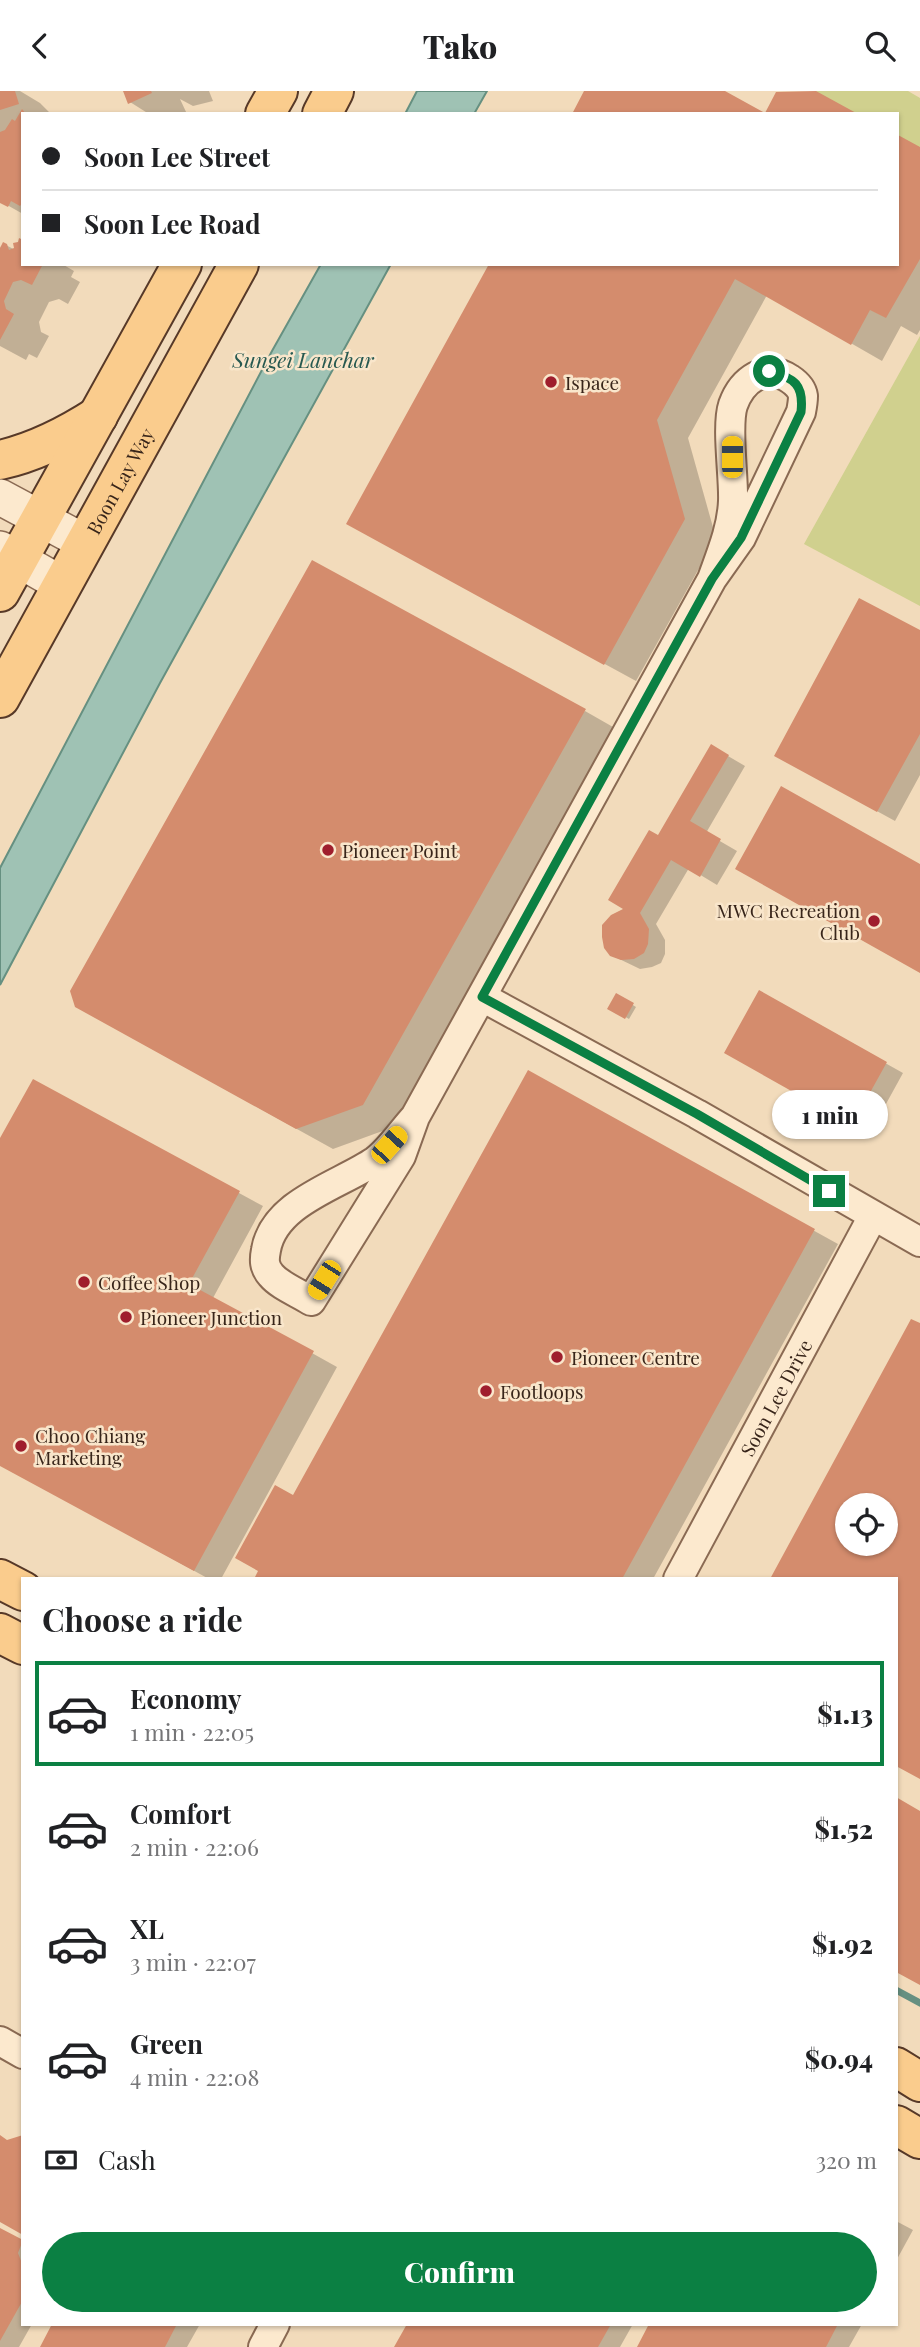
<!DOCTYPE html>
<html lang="en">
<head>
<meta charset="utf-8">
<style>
  :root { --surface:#fff; --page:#f6f6f6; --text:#202124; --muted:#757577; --line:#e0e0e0; --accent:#0b8043 }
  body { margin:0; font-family:"Playfair Display",serif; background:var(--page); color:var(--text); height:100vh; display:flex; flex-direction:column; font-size:26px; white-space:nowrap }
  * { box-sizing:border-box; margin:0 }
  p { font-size:23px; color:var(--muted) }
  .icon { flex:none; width:38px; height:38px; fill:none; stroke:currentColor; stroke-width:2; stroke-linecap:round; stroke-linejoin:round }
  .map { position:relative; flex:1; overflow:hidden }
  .panel { position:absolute; left:21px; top:1486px; width:877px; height:749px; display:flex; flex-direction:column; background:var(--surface); border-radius:0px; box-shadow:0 2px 5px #0004 }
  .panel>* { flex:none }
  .top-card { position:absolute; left:21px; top:21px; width:878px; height:154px; border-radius:0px; box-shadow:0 2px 5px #0004; display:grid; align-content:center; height:154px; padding:0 21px; background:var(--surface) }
  .fabs { position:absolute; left:835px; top:1402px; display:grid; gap:14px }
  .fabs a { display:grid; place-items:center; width:63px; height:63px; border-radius:50%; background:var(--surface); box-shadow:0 2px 5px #0004; font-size:35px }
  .end { position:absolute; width:32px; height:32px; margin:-16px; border:9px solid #0b8043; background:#fff; box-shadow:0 0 0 4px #fff }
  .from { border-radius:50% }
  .bubble { position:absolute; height:49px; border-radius:24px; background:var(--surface); box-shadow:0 2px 5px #0004; font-size:23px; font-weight:800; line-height:49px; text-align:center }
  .car { position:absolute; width:21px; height:42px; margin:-21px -10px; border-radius:9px; box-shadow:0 0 5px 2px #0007; background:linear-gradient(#f5c518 24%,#345 0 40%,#f5c518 0 76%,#345 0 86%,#f5c518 0) }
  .top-card b { display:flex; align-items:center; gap:24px; height:66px; font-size:26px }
  .top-card b+b { border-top:2px solid var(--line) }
  .top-card i { width:18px; height:18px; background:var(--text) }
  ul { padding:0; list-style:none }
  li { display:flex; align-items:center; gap:21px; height:105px; margin:0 14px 10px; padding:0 7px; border:4px solid transparent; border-radius:0px }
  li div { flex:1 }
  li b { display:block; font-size:26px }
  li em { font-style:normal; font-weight:800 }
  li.on { border-color:var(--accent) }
  li>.icon { width:63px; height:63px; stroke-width:1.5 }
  h2 { padding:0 21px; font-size:32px; line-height:84px }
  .pay { display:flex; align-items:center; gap:18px; height:77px; padding:0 21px; font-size:26px }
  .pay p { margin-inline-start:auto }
  .primary-button { display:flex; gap:14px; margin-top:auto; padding:14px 21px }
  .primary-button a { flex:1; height:80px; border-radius:42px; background:var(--accent); color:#fff; font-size:28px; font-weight:800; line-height:80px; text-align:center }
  header { display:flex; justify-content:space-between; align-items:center; height:91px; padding:0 21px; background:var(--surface); font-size:32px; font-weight:800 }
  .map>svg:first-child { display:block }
  .green { fill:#d0d08e }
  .water { fill:#9fc2b4; stroke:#669081; stroke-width:2 }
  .shadow { fill:#0003 }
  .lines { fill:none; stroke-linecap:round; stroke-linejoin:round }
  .stream { stroke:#669081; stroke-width:7 }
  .building { fill:#d48c6d; fill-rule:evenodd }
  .minor-casing { stroke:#8a6a53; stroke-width:32 }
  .tertiary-casing { stroke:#8a6a53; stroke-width:38 }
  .primary-casing { stroke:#573928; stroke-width:42 }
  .minor { stroke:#fce9ce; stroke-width:28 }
  .tertiary { stroke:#fce9ce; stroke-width:35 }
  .primary { stroke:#facc8d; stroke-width:38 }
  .route { stroke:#0b8043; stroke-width:9 }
  .poi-dot { fill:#9f1e2d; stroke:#f9e6cb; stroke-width:2.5 }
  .labels { text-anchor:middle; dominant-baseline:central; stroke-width:5; stroke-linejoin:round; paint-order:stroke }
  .poi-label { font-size:19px; fill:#38251a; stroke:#f9e6cb; text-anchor:start }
  .street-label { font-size:19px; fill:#38251a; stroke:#f9e6cb }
  .water-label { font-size:21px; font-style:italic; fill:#275950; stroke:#f9e6cb }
</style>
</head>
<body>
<header><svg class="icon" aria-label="back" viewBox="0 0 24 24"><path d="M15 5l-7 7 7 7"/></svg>Tako<svg class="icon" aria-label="search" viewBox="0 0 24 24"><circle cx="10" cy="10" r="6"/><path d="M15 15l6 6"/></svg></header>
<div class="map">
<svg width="920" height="2256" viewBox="0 0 920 2256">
  <rect width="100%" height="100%" fill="#f2dbbb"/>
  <!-- green -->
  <path class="green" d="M814,0H908L920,7V59L898,46V23H855Z
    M920,245V515L804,453Z"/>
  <!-- water -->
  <path class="water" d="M417,0H487L474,23H405Z
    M321,173H391L160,592L0,894V777L272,260Z"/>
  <!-- shadow -->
  <path class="shadow" d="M0,0H20L40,12L51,23H23V123L0,110Z
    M125,0H209L213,10L193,15L180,8L187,23H149L130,11Z
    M898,46L920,58V239L917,244L901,235L882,270L767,204L688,347L716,447L636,590L379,450L491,173H898Z
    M4,153L17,160L23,173H62L74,180L71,186L80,191L68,213L59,208L49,211L39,231L41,241L49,245L37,267L29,263L26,269L0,255V155L1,159Z
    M920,541V684L895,730L793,674Z
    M585,620L620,640L399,1034L333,1058L113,936Z
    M711,655L745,675L706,742L737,760L717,794L689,777L656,833L665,849V863L661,872L652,876L640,878L611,864L627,818L658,746Z
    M760,902L903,982L870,1042L726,962Z
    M617,904L636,916L629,928L610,917Z
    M528,982L838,1153L653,1488H256L294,1406Z
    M0,1051L239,1102L263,1115L213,1207L337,1276L221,1488H209L0,1373Z
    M896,2130L913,2139L896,2170Z
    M0,2139L23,2151V2233H32L19,2256H0Z
    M54,2233H200L187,2256H42Z
    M409,2233H633L620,2256H396Z
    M651,2233H862L849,2256H639Z"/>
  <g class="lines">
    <!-- stream -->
    <path class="stream" d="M896,1899L920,1912"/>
  </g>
  <!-- building -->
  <path class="building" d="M0,0H15L19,13L0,19Z
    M123,0H151L152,2L128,13Z
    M584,0H725L765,22L776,1L816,0L858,23H572Z
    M22,18L26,23H23V111L20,115L11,110L8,116L0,112V41L5,39L12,28L15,30Z
    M898,44L920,56V168L886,227L870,219L851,254L735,188L657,329L685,428L604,574L346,433L489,173H898Z
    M19,147L23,149V173H43L32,194L21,189L13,191L4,210L6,218L14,223L0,249V157L3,151L7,153L9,159L14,157L13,152L18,151Z
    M312,469L586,618L363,1014L296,1038L75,916L70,900Z
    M859,507L920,539V643L877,721L774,665Z
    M711,653L729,664L690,730L721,748L700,786L671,769L640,822L649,838L648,853L644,862L634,868L621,869L610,865L604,857L602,846V834L611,824L623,818L608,809L649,739L658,744Z
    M781,695L920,773V882L735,778Z
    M759,899L887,971L852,1034L724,962Z
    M616,902L634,912L625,928L607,918Z
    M528,979L815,1138L622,1488H254L258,1480L235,1467L275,1394L293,1404Z
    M33,988L240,1100L189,1193L314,1260L194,1480L0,1375V1047Z
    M911,1228L920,1232V1688L896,1675V1488H770ZM847,1414H886V1452H847Z
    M896,1706L920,1720V1894L896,1881Z
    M0,2044L7,2049L23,2044V2144L0,2131Z
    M0,2137L23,2149L18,2162L23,2175V2209L0,2250Z
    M52,2233H177L165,2256H40Z
    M407,2233H611L598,2256H394Z
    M649,2233H838L826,2256H637Z"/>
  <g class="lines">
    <!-- minor casing -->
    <g class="minor-casing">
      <g id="minor">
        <path d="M482,906L697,1023L920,1151"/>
        <path d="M415,1026C402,1040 390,1059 375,1070C340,1094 274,1111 266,1159C264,1169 264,1176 271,1184C280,1195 299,1202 311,1210L401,1065L415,1026L712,488L741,447L801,321C802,316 803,310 803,305C802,298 796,292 790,288C766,271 742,289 733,314C726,335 734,386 733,410C732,437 721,463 712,488"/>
        <path id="s1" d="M678,1488L873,1125"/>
        <path d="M0,1950L23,1963"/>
        <path d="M263,2256L275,2233"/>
      </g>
    </g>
    <!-- tertiary casing -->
    <g class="tertiary-casing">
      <path id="tertiary" d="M0,406L86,452
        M0,458L63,494"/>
    </g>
    <!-- primary casing -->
    <g class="primary-casing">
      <g id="primary">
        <path d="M265,23L278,0"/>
        <path d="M322,23L334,0"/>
        <path d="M0,369C36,361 67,345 98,325"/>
        <path d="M0,501L182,173"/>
        <path id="s2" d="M0,607L239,173"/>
        <path d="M0,1488L23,1500"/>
        <path d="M0,1542L23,1554"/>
        <path d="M896,1976L920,1991"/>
        <path d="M896,2034L920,2048"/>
      </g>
    </g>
    <!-- minor -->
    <use href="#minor" class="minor"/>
    <!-- tertiary -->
    <use href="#tertiary" class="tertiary"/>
    <!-- primary -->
    <use href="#primary" class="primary"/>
  </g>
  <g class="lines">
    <!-- route -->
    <path class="route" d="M769,280C795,287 804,294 801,321L741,447L712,488L482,906L697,1023L829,1100"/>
  </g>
  <!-- markers -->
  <g class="poi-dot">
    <circle cx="551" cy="291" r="7"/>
    <circle cx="328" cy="759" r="7"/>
    <circle cx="874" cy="830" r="7"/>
    <circle cx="84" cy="1191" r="7"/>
    <circle cx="126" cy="1226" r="7"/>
    <circle cx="557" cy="1266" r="7"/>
    <circle cx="486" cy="1300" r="7"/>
    <circle cx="21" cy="1355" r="7"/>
  </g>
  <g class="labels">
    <!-- poi labels -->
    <g class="poi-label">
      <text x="565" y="291">Ispace</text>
      <text x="342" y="759">Pioneer Point</text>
      <text x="860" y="819" text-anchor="end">MWC Recreation<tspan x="860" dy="22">Club</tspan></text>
      <text x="98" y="1191">Coffee Shop</text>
      <text x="140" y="1226">Pioneer Junction</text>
      <text x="571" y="1266">Pioneer Centre</text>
      <text x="500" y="1300">Footloops</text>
      <text x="35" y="1344">Choo Chiang<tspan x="35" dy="22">Marketing</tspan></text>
    </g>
    <!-- street labels -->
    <g class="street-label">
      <text stroke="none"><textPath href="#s2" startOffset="248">Boon Lay Way</textPath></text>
      <text stroke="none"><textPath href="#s1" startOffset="206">Soon Lee Drive</textPath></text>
    </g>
    <!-- water labels -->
    <g class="water-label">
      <text x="303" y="268">Sungei Lanchar</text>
    </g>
  </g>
</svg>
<div class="fabs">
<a><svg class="icon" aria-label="locate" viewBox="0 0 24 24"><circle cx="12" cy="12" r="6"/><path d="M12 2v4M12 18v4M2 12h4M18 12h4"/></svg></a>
</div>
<i class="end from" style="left:769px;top:280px"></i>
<i class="end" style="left:829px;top:1100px"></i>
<div class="bubble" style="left:772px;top:999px;width:116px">1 min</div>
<i class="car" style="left:732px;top:366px;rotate:0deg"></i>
<i class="car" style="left:389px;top:1054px;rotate:42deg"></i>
<i class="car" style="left:324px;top:1189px;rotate:212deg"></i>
<div class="top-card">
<b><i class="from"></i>Soon Lee Street</b>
<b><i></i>Soon Lee Road</b>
</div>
<section class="panel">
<h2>Choose a ride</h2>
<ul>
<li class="on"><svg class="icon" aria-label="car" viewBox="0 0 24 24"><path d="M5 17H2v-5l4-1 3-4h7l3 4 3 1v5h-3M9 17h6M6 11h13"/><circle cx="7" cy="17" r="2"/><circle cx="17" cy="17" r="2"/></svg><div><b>Economy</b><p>1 min · 22:05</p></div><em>$1.13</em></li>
<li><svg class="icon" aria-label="car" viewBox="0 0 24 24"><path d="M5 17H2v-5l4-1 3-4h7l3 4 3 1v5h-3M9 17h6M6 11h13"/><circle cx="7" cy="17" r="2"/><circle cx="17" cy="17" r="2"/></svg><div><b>Comfort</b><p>2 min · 22:06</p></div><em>$1.52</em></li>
<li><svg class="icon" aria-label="car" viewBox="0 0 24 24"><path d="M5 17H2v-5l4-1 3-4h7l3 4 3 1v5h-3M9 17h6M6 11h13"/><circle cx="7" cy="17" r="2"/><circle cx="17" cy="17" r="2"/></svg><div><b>XL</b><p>3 min · 22:07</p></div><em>$1.92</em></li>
<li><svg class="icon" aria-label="car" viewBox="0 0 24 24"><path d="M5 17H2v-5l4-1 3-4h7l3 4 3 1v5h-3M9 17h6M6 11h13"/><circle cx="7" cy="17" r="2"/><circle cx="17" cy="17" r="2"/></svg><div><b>Green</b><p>4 min · 22:08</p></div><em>$0.94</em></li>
</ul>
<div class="pay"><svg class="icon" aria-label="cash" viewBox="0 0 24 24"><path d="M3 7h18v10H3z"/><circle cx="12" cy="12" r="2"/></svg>Cash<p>320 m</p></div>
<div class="primary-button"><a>Confirm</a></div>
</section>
</div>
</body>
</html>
